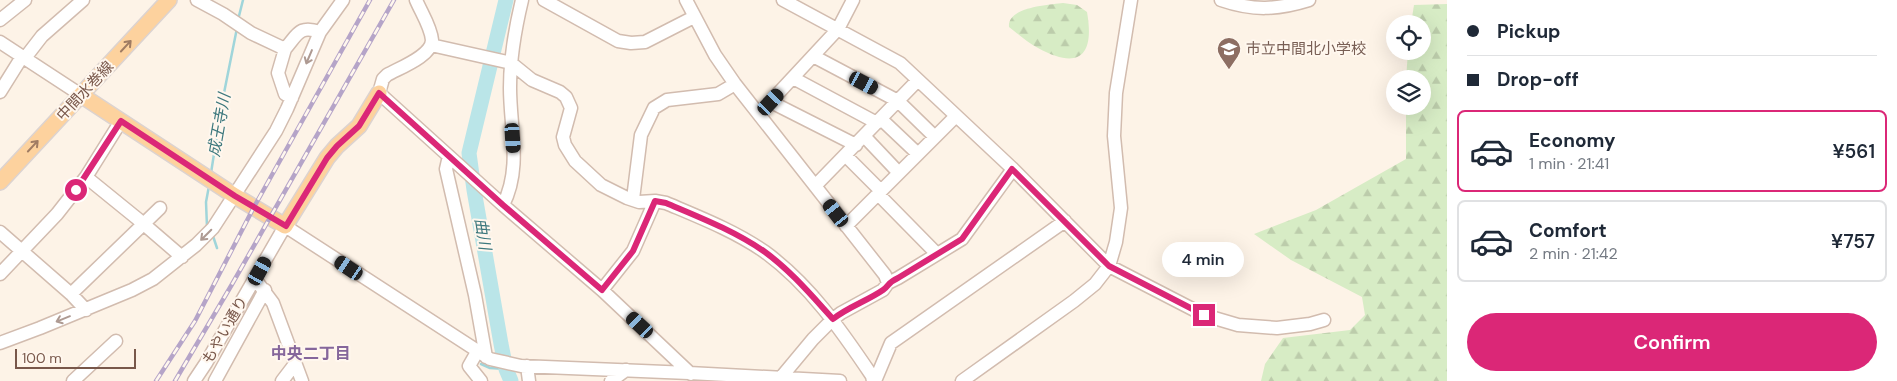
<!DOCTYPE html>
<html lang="en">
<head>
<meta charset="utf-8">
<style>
  :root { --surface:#fff; --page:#f6f6f7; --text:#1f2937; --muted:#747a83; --line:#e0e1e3; --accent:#db2777 }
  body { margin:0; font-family:"DM Sans","Noto Sans JP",sans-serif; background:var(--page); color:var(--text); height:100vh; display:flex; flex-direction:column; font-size:19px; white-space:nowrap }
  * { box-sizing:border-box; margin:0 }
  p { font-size:16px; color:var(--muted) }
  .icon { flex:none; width:28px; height:28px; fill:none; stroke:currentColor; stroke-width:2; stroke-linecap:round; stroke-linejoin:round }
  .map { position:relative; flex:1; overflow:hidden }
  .panel { display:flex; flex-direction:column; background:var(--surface); width:450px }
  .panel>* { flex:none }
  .hud { display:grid; align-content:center; height:110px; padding:0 20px; background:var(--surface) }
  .controls { position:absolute; left:1386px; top:15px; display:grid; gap:10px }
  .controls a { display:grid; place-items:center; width:45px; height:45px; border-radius:50%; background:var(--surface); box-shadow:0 5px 20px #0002; font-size:25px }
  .scale { position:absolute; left:15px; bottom:12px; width:121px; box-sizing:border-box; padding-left:5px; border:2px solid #78574a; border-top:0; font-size:14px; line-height:18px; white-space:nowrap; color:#78574a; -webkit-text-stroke:4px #fff7ee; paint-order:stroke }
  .end { position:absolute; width:22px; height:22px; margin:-11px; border:6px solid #db2777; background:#fff; box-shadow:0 0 0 2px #fff }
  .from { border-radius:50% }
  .bubble { position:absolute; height:35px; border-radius:18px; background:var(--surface); box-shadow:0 5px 20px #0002; font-size:16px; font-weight:600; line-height:35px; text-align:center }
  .car { position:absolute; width:15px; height:30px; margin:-15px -8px; border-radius:6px; box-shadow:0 0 4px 1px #0007; background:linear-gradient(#222 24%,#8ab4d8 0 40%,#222 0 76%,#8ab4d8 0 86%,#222 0) }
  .hud b { display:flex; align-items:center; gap:18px; height:48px; font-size:19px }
  .hud b+b { border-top:1px solid var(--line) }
  .hud i { width:12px; height:12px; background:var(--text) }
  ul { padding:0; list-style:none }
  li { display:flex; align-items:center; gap:15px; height:82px; margin:0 10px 8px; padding:0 10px; border:2px solid var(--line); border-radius:8px }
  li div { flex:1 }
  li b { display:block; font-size:19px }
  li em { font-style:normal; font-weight:600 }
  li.on { border-color:var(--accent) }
  li>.icon { width:45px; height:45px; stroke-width:1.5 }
  .cta { display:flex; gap:10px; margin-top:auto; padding:10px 20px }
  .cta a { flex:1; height:58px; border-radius:30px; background:var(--accent); color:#fff; font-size:20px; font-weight:600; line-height:58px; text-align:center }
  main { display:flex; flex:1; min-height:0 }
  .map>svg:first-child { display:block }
  .forest { fill:url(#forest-firs) }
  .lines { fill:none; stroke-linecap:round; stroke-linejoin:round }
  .stream { stroke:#a0d5da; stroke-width:2.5 }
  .river { stroke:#bae5e8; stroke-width:15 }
  .minor-casing { stroke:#d2bcaf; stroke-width:15 }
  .major-casing { stroke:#dcd3d0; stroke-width:18 }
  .minor { stroke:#fff; stroke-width:12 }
  .major { stroke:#fdd29e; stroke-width:15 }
  .rail-casing { stroke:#b5a4c8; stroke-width:4.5 }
  .rail { stroke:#fff7ee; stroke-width:2.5; stroke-dasharray:8; stroke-linecap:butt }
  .oneway { stroke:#a07c63 }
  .oneway2 { stroke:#ae9a92 }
  .route { stroke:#db2777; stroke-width:6 }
  .labels { text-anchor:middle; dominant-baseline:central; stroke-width:4; stroke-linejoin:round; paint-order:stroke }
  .education-label { font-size:15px; fill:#785e54; stroke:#fff7ee; text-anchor:start }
  .street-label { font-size:15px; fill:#78574a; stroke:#fff7ee }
  .water-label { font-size:16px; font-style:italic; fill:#3d787d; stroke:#fff7ee }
  .neighbourhood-label { font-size:16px; font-weight:bold; fill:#85669b; stroke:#fff7ee }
</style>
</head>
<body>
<main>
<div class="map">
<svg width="1447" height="381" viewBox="0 0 1447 381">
  <defs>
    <pattern id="forest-firs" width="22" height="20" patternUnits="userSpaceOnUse" patternTransform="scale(1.25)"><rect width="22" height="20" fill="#d7ecc5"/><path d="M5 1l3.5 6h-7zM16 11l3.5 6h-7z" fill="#bcccab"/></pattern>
  </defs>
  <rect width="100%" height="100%" fill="#fdf3e7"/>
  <!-- forest -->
  <path class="forest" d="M1063,3L1077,5L1087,12C1095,57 1078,70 1038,48C1028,43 1018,34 1009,27C1007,7 1048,5 1063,3Z
    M1447,4V381H1261L1265,364L1283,338L1350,330L1365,315L1362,297L1291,260L1254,234L1316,210L1406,159V106H1422V79H1406L1408,51H1422V24H1411L1414,5Z"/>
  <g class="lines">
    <!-- stream -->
    <path class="stream" d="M238,20L243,0
      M211,173L222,103L237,28
      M207,227L206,202L209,186
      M213,236L217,248
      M481,364L490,368L506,369"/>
    <!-- river -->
    <path class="river" d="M506,0L469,153L474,190L501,344L506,369L511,381"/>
    <!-- minor casing -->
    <g class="minor-casing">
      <path id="minor" d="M197,0L223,14L251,33L285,49C298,34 299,25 320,32
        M416,0C421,12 431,27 432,40C432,56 399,68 387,75L383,79L379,93L503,205L602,290L691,374
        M544,0L618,41L631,43L645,42L694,17
        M686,0L715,55L735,84L885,275L888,283
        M783,0L900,63L1013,169L1109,266L1204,315L1238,325L1277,328L1310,324L1324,320
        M1221,0C1253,11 1277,10 1309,0
        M0,20L25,0
        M0,42L81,95
        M431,45L511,63L532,80L560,92L566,97L571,108L563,137L565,145L575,161L601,185L627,198L639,202L655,201L666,203C699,217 735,231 765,252C810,285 841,330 872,376L873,381
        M285,49L278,73L285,94L292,98
        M813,56L898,101L935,137
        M793,78L877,123
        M0,92L20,60L25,58L42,36L83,0
        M771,102L856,145
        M759,114L838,29L853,0
        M881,119L918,154
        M864,136L899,173
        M845,155L881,191
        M449,156L446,169L475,295L486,357
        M86,177L139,220L182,257
        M815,186L918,80
        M878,194L937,254
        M633,199L641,135L654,108L667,100L718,94L735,84
        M503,205C522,168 510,128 510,88C510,58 515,29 522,0
        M846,226L955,117
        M0,232L71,294L86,310
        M0,274L57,214L86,177L121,121
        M255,279L273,303L302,381
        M602,290L633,251L655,201
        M71,294L160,208
        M0,343L40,328L132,290L153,279L196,245L213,228L276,131L287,109L320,32L343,0
        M477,352L469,366L481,381
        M527,366L529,381
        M73,381L116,341
        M194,381L206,363L285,226L490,359L521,366L689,373L840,381
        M215,381L265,290
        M282,381L295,364
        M611,381L626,370
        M778,381L813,339L833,319L841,313L883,290L888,283L898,278L962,239L1013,169
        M875,381L891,343L1065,221
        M962,381L1074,301L1095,284L1109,266L1116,242L1121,208L1114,136L1116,93L1131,0"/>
    </g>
    <!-- major casing -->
    <g class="major-casing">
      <path id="major" d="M81,95L235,196L285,226L327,158L337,146L359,126L379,93
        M0,182L169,0"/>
    </g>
    <!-- minor -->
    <use href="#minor" class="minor"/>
    <!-- major -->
    <use href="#major" class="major"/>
    <!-- rail casing -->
    <g class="rail-casing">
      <path id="rail" d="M156,381L195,321L254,207L370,0
        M175,381L231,286L394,0"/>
    </g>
    <!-- rail -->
    <use href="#rail" class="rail"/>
  </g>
  <!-- one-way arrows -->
  <defs><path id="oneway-shaft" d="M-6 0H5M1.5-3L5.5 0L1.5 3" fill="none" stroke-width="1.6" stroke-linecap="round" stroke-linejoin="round" transform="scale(1.25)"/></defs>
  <g class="oneway">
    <use href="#oneway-shaft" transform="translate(126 46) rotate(-47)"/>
    <use href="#oneway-shaft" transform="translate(33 146) rotate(-47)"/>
  </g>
  <g class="oneway2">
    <use href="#oneway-shaft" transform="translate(309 57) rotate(113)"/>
    <use href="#oneway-shaft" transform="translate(206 235) rotate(135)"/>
    <use href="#oneway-shaft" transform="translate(63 319) rotate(158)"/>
  </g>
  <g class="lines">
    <!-- route -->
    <path class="route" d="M76,190L121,121L235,196L286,226L327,158L337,146L359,126L379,93L503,205L602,290L633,251L655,201L666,203C699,217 735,231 765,252C791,271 812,296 833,319C848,307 867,301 883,290C890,285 887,283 898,278L962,239L1012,169L1109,266L1204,315"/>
  </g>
  <!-- icons -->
  <defs>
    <g id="school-pin" transform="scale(1.25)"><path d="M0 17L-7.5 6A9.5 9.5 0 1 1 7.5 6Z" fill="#8d6e63" stroke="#fff7ee"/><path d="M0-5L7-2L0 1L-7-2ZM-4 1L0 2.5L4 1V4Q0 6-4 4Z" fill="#fff"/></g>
  </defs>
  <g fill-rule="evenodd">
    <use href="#school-pin" x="1229" y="49"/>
  </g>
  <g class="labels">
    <!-- education labels -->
    <g class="education-label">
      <text x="1246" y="49">市立中間北小学校</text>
    </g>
    <!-- street labels -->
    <g class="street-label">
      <text transform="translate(85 91) rotate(-47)">中間水巻線</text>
      <text transform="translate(225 330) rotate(-60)">もやい通り</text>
    </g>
    <!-- water labels -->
    <g class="water-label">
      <text transform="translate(219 125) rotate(-80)">成王寺川</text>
      <text transform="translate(483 234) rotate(81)">曲川</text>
    </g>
    <!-- neighbourhood labels -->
    <g class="neighbourhood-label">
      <text x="311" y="353">中央二丁目</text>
    </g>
  </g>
</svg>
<div class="controls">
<a><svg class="icon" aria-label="locate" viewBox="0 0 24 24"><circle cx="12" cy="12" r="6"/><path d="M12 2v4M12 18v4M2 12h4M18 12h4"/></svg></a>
<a><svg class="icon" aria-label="layers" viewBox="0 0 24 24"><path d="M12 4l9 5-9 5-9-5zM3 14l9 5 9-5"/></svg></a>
</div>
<div class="scale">100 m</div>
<i class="end from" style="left:76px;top:190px"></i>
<i class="end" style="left:1204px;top:315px"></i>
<div class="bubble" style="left:1162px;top:242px;width:82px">4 min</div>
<i class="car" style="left:864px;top:83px;rotate:118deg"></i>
<i class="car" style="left:771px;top:102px;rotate:43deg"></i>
<i class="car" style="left:513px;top:138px;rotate:176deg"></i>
<i class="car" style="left:836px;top:213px;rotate:322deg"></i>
<i class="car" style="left:349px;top:268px;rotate:304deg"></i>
<i class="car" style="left:260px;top:271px;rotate:29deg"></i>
<i class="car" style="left:640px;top:325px;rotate:313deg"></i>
</div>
<section class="panel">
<div class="hud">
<b><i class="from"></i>Pickup</b>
<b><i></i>Drop-off</b>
</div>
<ul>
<li class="on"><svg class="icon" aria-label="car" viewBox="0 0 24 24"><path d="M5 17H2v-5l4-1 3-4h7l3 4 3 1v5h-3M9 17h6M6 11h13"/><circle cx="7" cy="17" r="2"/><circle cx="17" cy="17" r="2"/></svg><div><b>Economy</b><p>1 min · 21:41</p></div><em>¥561</em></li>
<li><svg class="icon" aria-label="car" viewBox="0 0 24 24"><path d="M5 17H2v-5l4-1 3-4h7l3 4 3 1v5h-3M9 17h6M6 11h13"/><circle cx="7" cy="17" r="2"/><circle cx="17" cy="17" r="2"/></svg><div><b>Comfort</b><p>2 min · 21:42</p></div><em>¥757</em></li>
</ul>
<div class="cta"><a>Confirm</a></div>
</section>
</main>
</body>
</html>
